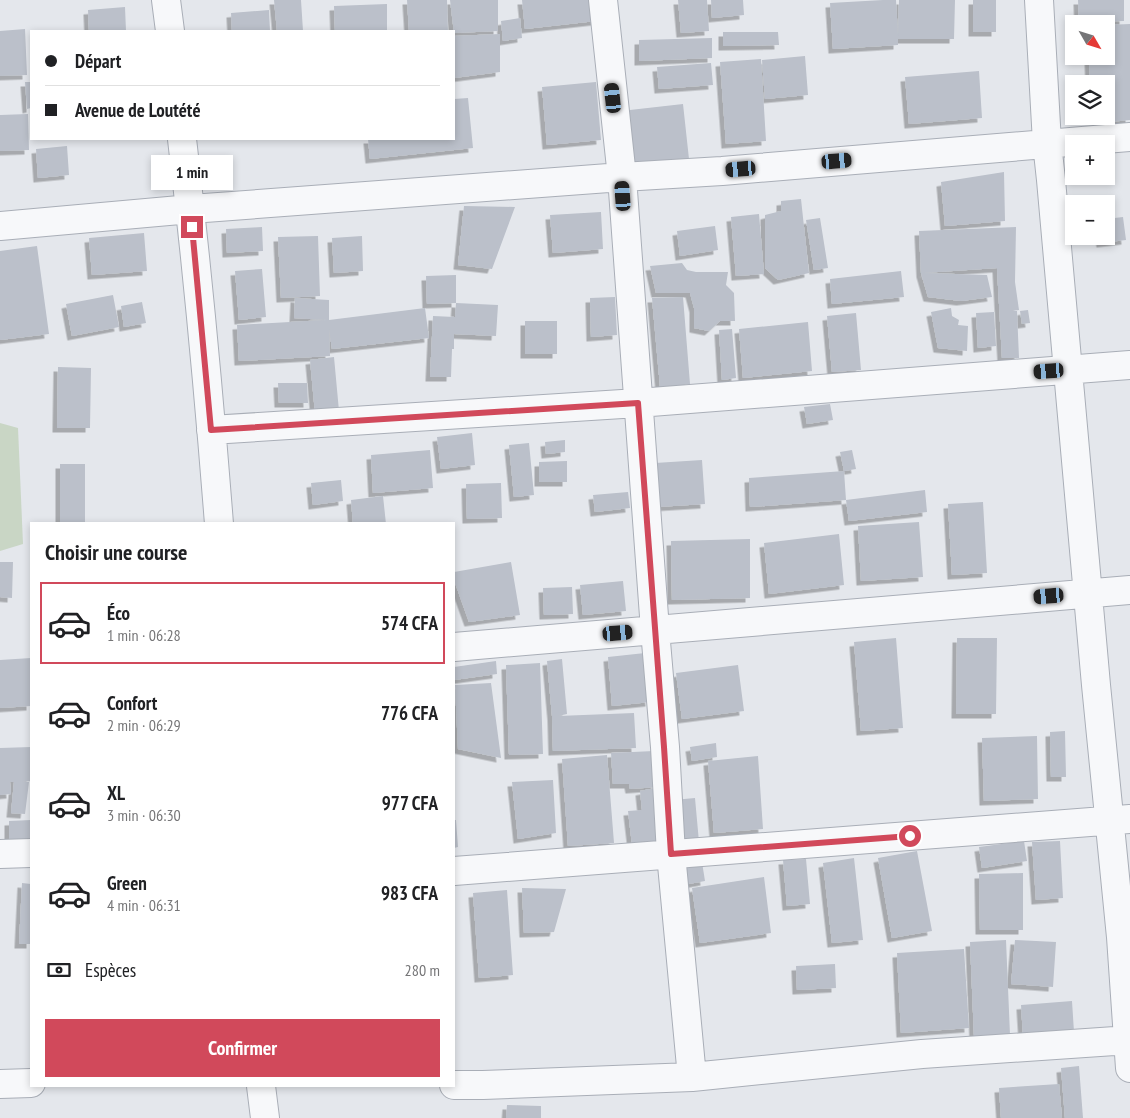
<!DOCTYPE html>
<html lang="fr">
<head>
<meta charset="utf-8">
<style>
  :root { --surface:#fff; --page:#f2f2f2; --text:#202124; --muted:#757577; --line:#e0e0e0; --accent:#d1495b }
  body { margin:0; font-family:"PT Sans Narrow",sans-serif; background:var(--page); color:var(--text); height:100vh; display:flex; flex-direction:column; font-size:19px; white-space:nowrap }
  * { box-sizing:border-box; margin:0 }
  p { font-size:16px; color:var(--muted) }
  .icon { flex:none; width:28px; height:28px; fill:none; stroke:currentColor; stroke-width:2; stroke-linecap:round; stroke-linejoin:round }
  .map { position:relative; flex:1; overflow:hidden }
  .sheet { position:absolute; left:30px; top:522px; width:425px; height:565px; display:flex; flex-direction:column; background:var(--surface); border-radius:0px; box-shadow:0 2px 8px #0003 }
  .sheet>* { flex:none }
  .banner { position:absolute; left:30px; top:30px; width:425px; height:110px; border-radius:0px; box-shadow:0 2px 8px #0003; display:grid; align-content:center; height:110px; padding:0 15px; background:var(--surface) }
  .needle { width:32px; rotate:129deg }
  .controls { position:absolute; left:1065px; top:15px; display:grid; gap:10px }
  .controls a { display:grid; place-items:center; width:50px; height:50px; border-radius:0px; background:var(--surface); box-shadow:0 2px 8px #0003; font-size:25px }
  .end { position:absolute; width:22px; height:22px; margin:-11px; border:6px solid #d1495b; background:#fff; box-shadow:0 0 0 2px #fff }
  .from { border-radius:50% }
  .bubble { position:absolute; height:35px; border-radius:0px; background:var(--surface); box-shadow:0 2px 8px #0003; font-size:16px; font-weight:600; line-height:35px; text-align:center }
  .car { position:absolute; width:15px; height:30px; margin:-15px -8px; border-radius:6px; box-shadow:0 0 4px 1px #0007; background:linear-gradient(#222 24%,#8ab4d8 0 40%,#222 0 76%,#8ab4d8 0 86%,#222 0) }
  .banner b { display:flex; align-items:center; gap:18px; height:48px; font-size:19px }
  .banner b+b { border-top:1px solid var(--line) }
  .banner i { width:12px; height:12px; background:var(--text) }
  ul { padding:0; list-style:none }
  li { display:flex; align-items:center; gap:15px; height:82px; margin:0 10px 8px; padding:0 5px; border:2px solid transparent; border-radius:0px }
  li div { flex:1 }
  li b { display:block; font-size:19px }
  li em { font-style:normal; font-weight:600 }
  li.on { border-color:var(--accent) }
  li>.icon { width:45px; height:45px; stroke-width:1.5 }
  h2 { padding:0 15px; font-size:22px; line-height:60px }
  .pay { display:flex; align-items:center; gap:12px; height:55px; padding:0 15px; font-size:19px }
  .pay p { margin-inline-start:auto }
  .button { display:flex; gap:10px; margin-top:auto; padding:10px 15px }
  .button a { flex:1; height:58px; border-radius:0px; background:var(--accent); color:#fff; font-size:20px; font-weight:600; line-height:58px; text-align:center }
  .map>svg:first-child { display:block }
  .green { fill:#c9d6c5 }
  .building { fill:#bbc0ca; filter:url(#shadow) }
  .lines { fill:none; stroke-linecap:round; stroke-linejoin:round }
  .street-casing { stroke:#a9aeb7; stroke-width:30 }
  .street { stroke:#f7f8fa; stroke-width:28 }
  .route { stroke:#d1495b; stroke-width:6 }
</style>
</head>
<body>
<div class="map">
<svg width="1130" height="1118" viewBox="0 0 1130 1118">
  <defs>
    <filter id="shadow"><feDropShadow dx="-4.5" dy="4.5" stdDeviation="0" flood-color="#0004"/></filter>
  </defs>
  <rect width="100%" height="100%" fill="#e4e7ec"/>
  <!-- green -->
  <path class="green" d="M0,423L18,428L23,544L0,551Z"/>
  <!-- building -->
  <path class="building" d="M274,0H301L303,31H277Z
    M407,0H447L448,31H409Z
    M450,0H498V31L454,33Z
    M522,0H594L596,21L525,29Z
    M678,0H707L709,31L681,33Z
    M711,0H743L744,15L712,18Z
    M883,0H896L898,36L899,0H955L954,39H898V45L833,49L830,3Z
    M973,0H996V32H973Z
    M1078,0H1124V21L1079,22Z
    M387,4V31H335L334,6Z
    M125,7L126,31H89L88,10Z
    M269,10L270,31H232L231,13Z
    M520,18L522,38L503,41L501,21Z
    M1130,24V120L1109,122L1102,116H1106V84H1090L1089,56H1106V25Z
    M25,29L27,75L0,76V31Z
    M723,32H778L779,45L723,46Z
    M500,34V72L454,78V36Z
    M712,38V58L639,61V40Z
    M805,56L808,95L765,99L762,60Z
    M761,59L766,141L726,144L720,62Z
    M711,63L713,85L659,89L657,67Z
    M979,71L982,118L909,124L905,77Z
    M25,82H31V108L27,109Z
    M596,82L601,140L547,145L542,87Z
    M468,98L473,148L370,159L368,139H454V99Z
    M683,104L689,159L627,166L621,111Z
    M28,114L29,150L0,151V115Z
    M67,146L69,175L38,178L36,149Z
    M1004,172L1005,221L945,226L941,182Z
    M801,199L809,273L778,280L765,268V215L781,211V201Z
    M464,206L515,207L492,269L458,265Z
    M601,212L603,249L553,253L550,215Z
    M759,214L764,274L736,276L731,217Z
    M1123,217L1126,240L1101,243L1100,236H1106V219Z
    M820,218L828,268L814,270L806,220Z
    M715,226L718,250L680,256L677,231Z
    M262,227L263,251L227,253L226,229Z
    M1016,227L1015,282L1019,310L1011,311H1017L1019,358H1002L997,268L923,273L987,275L992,297L961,301L928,297L921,273L919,231Z
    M144,233L147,271L92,275L89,238Z
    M318,236L320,296L281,298L278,237Z
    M362,236L363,271L334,273L332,238Z
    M37,246L49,334L0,340V251Z
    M682,263L687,270L696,272H728L726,285L734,293L735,321H720L709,331L694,328V308L690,293H656L650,266Z
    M262,269L266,317L239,320L235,271Z
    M901,271L904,297L832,304L830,279Z
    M456,275V303L427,304L426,276Z
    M113,295L119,327L72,336L66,304Z
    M615,297L617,335L591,337L590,298Z
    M683,297L690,384L660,387L652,298Z
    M295,298L329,300V320L425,308L429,338L332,349L329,329L330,356L239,361L237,325L326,320L294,318Z
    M142,302L146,323L124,327L121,306Z
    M456,303L498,305L496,336L454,334V349H452L451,377H430L433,316L455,317Z
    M951,308L952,316L959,320L958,325L968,326L967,351L938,348L931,312Z
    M1028,310L1030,323L1022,324L1020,311Z
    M994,312L996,346L978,348L976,313Z
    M856,313L861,370L832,372L827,316Z
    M525,321H557V354H525Z
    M808,322L812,371L743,378L739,329Z
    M732,329L736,378L722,380L719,330Z
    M334,357L339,411L315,413L310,360Z
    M58,367L91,368L90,428H57Z
    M278,383H307L308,403H279Z
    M830,404L833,420L807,424L804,407Z
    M472,433L475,465L441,469L437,437Z
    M565,440V452L546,454L545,442Z
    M529,443L534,495L514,497L509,445Z
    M430,450L433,488L373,493L371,455Z
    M852,450L856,469L844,471L840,452Z
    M702,460L705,504L657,507L655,463Z
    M567,461V482H539V462Z
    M60,464H85V524H60Z
    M844,471L846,500L925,490L927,512L849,521L846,500L750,507L749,478Z
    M341,480L343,501L313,505L311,483Z
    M501,483L502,518L467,519L466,484Z
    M628,492L630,508L595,512L593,495Z
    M383,496L386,524H353L351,500Z
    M983,502L987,573L952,575L948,504Z
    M919,522L923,577L861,581L858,526Z
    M839,534L844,585L769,594L764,543Z
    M750,539V598L672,600L671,541Z
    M0,562H13L12,598L0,597Z
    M511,562L520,615L469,622L454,580V572Z
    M623,581L626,611L583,615L580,585Z
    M572,587L573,614L544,615L543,588Z
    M896,638L903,728L861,731L854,642Z
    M957,638H997L996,714H956Z
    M645,653L650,702L612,706L608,657Z
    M31,658V706L0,708V660Z
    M562,659L567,714L558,716L634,713L636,748L553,751L552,716L547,661Z
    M496,661L497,674L454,680V667Z
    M540,663L543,754L509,755L506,665Z
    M738,665L744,711L682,719L676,673Z
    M491,683L501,758L458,749L455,685Z
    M1065,731L1066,777H1051L1050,732Z
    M1037,736L1038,799L984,801L982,738Z
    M716,743L717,757L692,761L690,747Z
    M31,747V781L22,782H29L25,814L11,813L14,782H10L11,794L0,795V748Z
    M654,751L657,787L630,789L629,784H613L611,753Z
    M607,755L614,843L568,846L562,759Z
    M758,756L763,829L714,833L708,761Z
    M553,780L556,833L518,839L512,782Z
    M656,788L662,841L632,845L628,811L642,810L640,791Z
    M695,798L699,842L677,844L673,800Z
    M31,820V846L9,847V821Z
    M454,820H456L458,847L454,848Z
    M1024,841L1027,861L982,868L979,847Z
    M1060,841L1063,898L1036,900L1032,842Z
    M917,851L932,931L892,938L878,858Z
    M854,858L863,940L832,943L823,863Z
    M806,859L810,904L787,906L783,860Z
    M702,862L705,881L683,885L680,867Z
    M1023,873V930H980L979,874Z
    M764,877L771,933L700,943L692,888Z
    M22,883L31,884V944H19Z
    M522,888L566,889L554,932L524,933Z
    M507,890L513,975L479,978L473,893Z
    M1006,940L1010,1035L974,1036L970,942Z
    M1015,940L1056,942L1053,987L1011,984Z
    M964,949L969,1028L901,1033L897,953Z
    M835,964L836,988L797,990L796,966Z
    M1072,1001L1074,1032L1023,1036L1021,1005Z
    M1079,1066L1083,1118H1065L1061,1068Z
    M1059,1084L1062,1118H1001L999,1088Z
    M507,1105L541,1106V1118H506Z"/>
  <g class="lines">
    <!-- street casing -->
    <g class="street-casing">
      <path id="street" d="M166,0L170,31
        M603,0L622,177L655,630L665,747L671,854L692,1077
        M1039,0L1047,143L1051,180L1096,685L1121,937L1130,1068
        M182,139C197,267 209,395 219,524
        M0,226L191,209L622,177L722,171L1130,137
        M211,430L638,403L1130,365
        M454,647L1130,590
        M0,854L31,853
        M454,871L1130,819
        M0,1084L31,1083
        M454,1085H483L692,1077L922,1054L1130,1040
        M261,1086L265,1118"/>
    </g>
    <!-- street -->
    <use href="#street" class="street"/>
  </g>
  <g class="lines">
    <!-- route -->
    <path class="route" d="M192,227L211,430L638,403L664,747L671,854L910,836"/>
  </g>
</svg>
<div class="controls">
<a><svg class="needle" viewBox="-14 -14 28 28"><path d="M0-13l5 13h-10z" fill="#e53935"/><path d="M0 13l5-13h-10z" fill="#757577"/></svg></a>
<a><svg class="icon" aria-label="layers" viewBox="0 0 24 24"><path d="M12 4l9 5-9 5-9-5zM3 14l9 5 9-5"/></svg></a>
<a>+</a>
<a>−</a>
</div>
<i class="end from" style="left:910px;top:836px"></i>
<i class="end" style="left:192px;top:227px"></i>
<div class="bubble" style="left:151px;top:155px;width:82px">1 min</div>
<i class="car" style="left:613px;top:98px;rotate:354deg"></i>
<i class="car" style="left:837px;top:161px;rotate:85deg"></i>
<i class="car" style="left:741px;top:169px;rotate:265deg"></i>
<i class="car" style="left:623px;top:196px;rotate:356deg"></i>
<i class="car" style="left:1049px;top:371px;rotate:266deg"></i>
<i class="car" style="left:1049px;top:596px;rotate:265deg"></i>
<i class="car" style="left:618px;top:633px;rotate:85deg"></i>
<div class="banner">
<b><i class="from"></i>Départ</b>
<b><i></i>Avenue de Loutété</b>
</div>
<section class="sheet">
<h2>Choisir une course</h2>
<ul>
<li class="on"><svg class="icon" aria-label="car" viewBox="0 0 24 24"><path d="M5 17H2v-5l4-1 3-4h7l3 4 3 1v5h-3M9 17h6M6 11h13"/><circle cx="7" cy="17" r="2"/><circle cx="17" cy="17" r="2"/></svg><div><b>Éco</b><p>1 min · 06:28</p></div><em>574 CFA</em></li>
<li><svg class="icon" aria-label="car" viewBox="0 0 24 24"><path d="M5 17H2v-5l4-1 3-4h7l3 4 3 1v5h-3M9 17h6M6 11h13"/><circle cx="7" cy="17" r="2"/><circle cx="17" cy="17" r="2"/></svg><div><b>Confort</b><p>2 min · 06:29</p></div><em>776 CFA</em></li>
<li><svg class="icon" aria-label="car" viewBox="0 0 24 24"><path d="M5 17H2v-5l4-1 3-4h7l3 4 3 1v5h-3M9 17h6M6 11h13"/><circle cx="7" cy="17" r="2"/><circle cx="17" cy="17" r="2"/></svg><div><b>XL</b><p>3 min · 06:30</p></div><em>977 CFA</em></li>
<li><svg class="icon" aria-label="car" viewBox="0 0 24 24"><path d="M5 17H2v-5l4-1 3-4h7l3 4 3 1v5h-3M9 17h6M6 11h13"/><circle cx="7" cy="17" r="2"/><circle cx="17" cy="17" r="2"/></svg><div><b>Green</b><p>4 min · 06:31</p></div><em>983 CFA</em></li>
</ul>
<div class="pay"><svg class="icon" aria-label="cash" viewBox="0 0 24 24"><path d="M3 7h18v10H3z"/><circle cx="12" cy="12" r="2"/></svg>Espèces<p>280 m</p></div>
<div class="button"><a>Confirmer</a></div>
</section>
</div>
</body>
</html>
